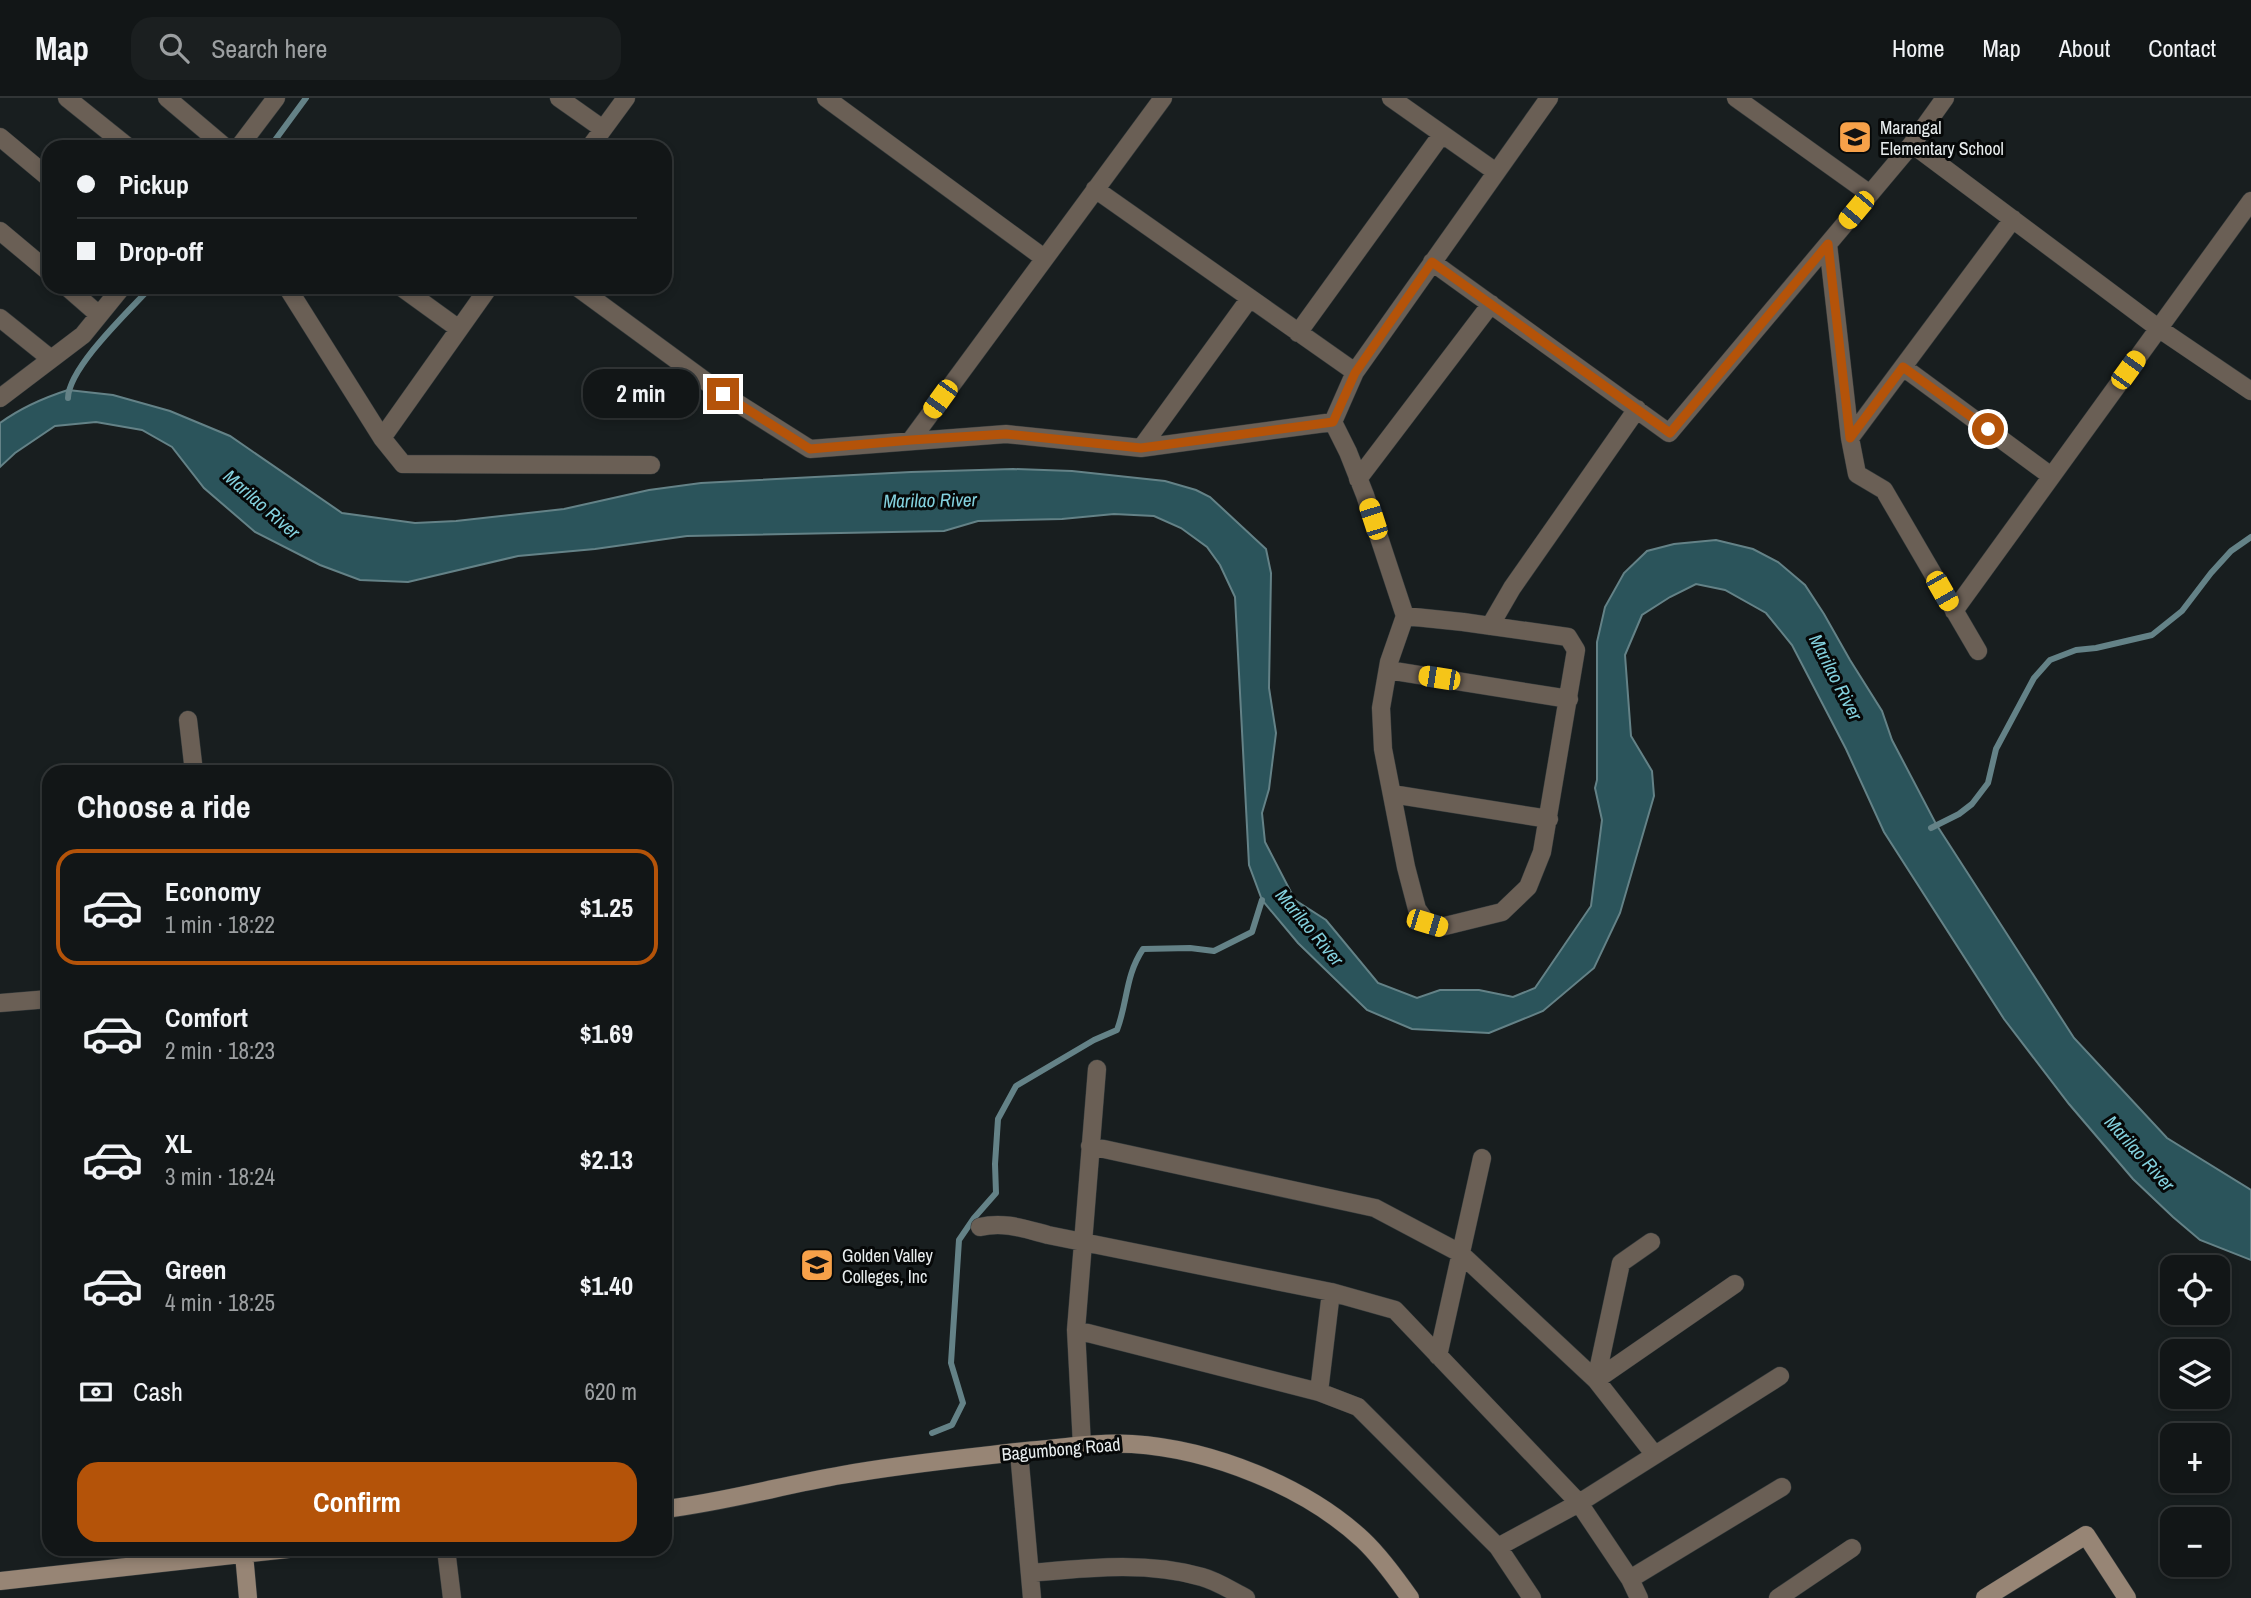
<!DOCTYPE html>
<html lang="en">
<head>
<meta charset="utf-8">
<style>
  :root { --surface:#121617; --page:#1b1f20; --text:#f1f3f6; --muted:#9c9fa1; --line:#313536; --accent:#b45309 }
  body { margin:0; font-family:"Archivo Narrow",sans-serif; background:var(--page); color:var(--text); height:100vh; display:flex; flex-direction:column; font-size:26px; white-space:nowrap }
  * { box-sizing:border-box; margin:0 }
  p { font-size:23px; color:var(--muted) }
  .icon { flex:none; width:38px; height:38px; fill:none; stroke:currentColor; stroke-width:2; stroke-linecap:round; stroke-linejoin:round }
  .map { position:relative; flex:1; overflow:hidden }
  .details { position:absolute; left:42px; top:667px; width:630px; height:791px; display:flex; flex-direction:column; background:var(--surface); border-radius:21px; box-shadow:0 4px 10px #0003,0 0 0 2px var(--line) }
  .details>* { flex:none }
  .banner { position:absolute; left:42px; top:42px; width:630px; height:154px; border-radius:21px; box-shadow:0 4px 10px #0003,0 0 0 2px var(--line); display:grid; align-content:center; height:154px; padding:0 35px; background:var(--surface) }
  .controls { position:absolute; left:2160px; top:1157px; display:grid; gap:14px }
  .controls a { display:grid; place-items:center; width:70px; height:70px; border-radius:14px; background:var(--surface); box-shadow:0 4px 10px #0003,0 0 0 2px var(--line); font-size:35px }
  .end { position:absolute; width:32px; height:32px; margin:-16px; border:9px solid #b45309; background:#fff; box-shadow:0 0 0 4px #fff }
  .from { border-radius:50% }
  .bubble { position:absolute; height:49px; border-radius:21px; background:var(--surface); box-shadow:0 4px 10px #0003,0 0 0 2px var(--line); font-size:23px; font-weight:700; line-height:49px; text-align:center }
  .car { position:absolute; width:21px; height:42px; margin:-21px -10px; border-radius:9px; box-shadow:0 0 5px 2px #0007; background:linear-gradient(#f5c518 24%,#345 0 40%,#f5c518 0 76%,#345 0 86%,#f5c518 0) }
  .banner b { display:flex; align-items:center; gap:24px; height:66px; font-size:26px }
  .banner b+b { border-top:2px solid var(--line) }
  .banner i { width:18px; height:18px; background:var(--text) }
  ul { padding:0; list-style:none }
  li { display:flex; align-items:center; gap:21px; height:116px; margin:0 14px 10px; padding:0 21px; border:4px solid transparent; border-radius:21px }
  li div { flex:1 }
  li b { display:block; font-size:26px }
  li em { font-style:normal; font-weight:700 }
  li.selected { border-color:var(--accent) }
  li>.icon { width:63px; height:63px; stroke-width:1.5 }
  h2 { padding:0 35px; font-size:32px; line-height:84px }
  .pay { display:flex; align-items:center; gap:18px; height:77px; padding:0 35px; font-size:26px }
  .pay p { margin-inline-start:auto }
  .action { display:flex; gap:14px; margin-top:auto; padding:14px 35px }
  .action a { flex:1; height:80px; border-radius:21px; background:var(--accent); color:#fff; font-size:28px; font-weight:700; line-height:80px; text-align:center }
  header { display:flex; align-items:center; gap:42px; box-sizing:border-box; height:98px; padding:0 35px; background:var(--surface); border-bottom:2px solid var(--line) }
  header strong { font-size:33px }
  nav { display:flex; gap:38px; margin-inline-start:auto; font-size:24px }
  .search { width:490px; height:63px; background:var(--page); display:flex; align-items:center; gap:18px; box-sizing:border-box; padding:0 24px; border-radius:21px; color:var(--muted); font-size:26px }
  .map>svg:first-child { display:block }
  .water { fill:#2b545b; stroke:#648287; stroke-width:2 }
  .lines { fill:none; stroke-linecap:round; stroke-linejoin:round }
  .stream { stroke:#648287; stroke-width:6 }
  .street-casing { stroke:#353b3c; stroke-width:19 }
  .secondary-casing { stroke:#353b3c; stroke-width:19 }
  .street { stroke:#6a5f55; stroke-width:18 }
  .secondary { stroke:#978575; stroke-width:18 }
  .route { stroke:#b45309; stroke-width:9 }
  .labels { text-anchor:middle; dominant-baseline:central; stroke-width:6; stroke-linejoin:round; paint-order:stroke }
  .poi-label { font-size:18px; fill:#e8edee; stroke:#060808; text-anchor:start }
  .street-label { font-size:18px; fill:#e8edee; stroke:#060808 }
  .water-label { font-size:19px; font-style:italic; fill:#83d0dd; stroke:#060808 }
</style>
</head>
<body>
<header>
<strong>Map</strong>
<div class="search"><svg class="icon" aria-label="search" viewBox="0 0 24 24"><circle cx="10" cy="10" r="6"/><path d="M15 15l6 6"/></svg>Search here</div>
<nav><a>Home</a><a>Map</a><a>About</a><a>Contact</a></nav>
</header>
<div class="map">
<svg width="2251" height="1500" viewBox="0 0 2251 1500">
  <rect width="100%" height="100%" fill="#181e1f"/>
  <!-- water -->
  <path class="water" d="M68,292L113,297L170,313L230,338L342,415L415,425L456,423L564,411L649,392L701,385L911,374L1013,371L1072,373L1165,383L1196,392L1210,399L1266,451L1271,475L1269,590L1276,635L1269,691L1262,715L1265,744L1295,802L1326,822L1378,885L1417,900L1440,892H1479L1513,899L1535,890L1591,808L1602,722L1595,690L1597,682V544L1605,509L1624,475L1647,453L1674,446L1716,442L1753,451L1778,464L1805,487L1824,516L1850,562L1882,613L1892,642L1936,726L2074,940L2167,1040L2251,1092V1162L2200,1142L2173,1119L2133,1081L2069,1006L2004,921L1884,734L1846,651L1792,547L1766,515L1725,492L1696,486L1670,499L1642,517L1625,557L1631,638L1652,673L1654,698L1620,815L1594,870L1543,913L1489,935L1412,931L1367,912L1298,845L1262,802L1249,767L1235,499L1220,467L1207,449L1181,430L1154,418L1114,416L1062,421L978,423L944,433L687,438L595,451L518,458L408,484L360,482L320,467L255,434L204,390L172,349L142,332L96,324L55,328L15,355L0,369V325C22,309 43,300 68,292Z"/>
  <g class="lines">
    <!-- stream -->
    <path class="stream" d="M270,49L306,0
      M68,300C69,269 129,213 151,189
      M1931,730L1959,716L1972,706L1988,685L1996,651L2034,580L2050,562L2076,552L2096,550L2152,537L2182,513L2211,475L2231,453L2251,439
      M932,1335L952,1327L963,1305L951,1265L959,1142L974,1120L996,1095L995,1066L998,1021L1016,988L1094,942L1117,932C1128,903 1125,878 1143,851L1190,850L1214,853L1252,834L1262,802"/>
    <!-- street casing -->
    <g class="street-casing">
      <path id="street" d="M67,0L128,49
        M167,0L225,49
        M559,0L603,31
        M826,0L1044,160
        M1391,0L1496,74
        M1736,0L1870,96
        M0,39L49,80
        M1912,46L2158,230L2251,293
        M239,49L276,0
        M590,49L626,0
        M1095,91L1355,274
        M0,133L49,174
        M1828,146L1850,340L1857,376L1884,392L1978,553
        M1432,164L1669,335L1912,46L1945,0
        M67,189L99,217
        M287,189L382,340
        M401,189L459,231
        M489,189L382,340L403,366L651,367
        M577,189L723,296L810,351L1006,336L1141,350L1333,324
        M0,220L51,261
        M1298,235L1442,36
        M1903,269L2051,378
        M0,300L83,237L122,189
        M1333,324L1348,354L1365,397L1405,518L1389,564L1381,610L1383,651L1406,769L1417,811L1427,825L1441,829L1502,814L1528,789L1542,754L1576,552L1568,539L1463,524L1405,518
        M1333,324L1355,274L1549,0
        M1850,340L2013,121
        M911,342L1163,0
        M1141,350L1250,200
        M1358,381L1491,206
        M1954,513L2251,103
        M1490,528L1512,490L1637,311
        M1388,572L1569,601
        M188,622L194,674
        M1392,696L1549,721
        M0,905L49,901
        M1090,1048L1375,1110L1460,1155L1596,1282L1654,1356
        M980,1129C1004,1123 1025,1131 1048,1137L1331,1194L1395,1212L1579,1405L1630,1481L1639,1500
        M1076,1232L1319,1294L1358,1309L1498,1449L1532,1500
        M1438,1258L1482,1060
        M1596,1282L1735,1186
        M1596,1282L1621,1165L1651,1144
        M1319,1294L1331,1194
        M1082,1348L1076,1232L1097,971
        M1019,1354L1032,1500
        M1498,1449L1579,1405L1780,1278
        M446,1451L452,1500
        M1030,1475C1087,1470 1146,1463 1202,1479C1217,1483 1232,1493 1246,1500
        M1630,1481L1782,1389
        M1778,1500L1852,1450"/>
    </g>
    <!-- secondary casing -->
    <g class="secondary-casing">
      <path id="secondary" d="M665,1411C725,1404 783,1387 842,1377C903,1366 965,1360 1026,1353C1061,1350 1097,1344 1132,1346C1211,1351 1305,1388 1363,1442C1381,1459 1396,1480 1410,1500
        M244,1456L248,1500
        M0,1483L288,1451
        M1985,1500L2086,1437L2127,1500"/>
    </g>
    <!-- street -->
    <use href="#street" class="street"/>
    <!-- secondary -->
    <use href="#secondary" class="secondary"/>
  </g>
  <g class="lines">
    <!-- route -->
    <path class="route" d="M723,296L810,351L911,342L1006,336L1141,350L1333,324L1355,275L1432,164L1670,335L1828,146L1850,340L1903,269L1988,331"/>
  </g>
  <!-- icons -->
  <defs>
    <g id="school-square" transform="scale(1.75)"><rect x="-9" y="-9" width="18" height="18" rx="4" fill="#f7a149" stroke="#060808"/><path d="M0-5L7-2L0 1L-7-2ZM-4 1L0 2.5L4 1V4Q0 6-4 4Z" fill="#111"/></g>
  </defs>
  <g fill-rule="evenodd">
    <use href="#school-square" x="1855" y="39"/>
    <use href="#school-square" x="817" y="1167"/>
  </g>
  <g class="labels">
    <!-- poi labels -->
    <g class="poi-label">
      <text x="1880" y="29">Marangal<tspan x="1880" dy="21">Elementary School</tspan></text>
      <text x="842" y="1157">Golden Valley<tspan x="842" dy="21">Colleges, Inc</tspan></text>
    </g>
    <!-- street labels -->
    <g class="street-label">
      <text transform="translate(1061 1351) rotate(-5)">Bagumbong Road</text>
    </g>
    <!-- water labels -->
    <g class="water-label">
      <text transform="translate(930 402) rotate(-1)">Marilao River</text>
      <text transform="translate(262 406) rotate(41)">Marilao River</text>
      <text transform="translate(1836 579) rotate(63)">Marilao River</text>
      <text transform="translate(1310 829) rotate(50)">Marilao River</text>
      <text transform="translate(2140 1055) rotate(48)">Marilao River</text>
    </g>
  </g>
</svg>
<div class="controls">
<a><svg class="icon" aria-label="locate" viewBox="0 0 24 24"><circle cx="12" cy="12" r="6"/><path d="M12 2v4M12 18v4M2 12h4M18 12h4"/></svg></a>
<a><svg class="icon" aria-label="layers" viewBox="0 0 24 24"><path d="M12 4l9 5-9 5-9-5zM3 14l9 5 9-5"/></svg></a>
<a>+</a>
<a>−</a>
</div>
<i class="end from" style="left:1988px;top:331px"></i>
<i class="end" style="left:723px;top:296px"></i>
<div class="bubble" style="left:583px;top:271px;width:116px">2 min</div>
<i class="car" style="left:1856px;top:112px;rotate:220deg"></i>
<i class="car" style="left:2128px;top:272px;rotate:36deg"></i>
<i class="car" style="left:940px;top:301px;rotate:216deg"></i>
<i class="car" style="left:1373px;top:421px;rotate:342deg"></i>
<i class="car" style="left:1942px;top:493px;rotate:150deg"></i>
<i class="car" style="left:1439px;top:580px;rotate:279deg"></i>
<i class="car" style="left:1427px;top:825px;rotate:107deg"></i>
<div class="banner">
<b><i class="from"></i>Pickup</b>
<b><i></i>Drop-off</b>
</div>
<section class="details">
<h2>Choose a ride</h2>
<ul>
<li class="selected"><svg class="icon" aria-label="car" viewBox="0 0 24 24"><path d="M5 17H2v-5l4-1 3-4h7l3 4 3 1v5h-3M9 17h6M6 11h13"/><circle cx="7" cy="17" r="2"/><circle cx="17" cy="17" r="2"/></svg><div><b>Economy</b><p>1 min · 18:22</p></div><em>$1.25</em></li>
<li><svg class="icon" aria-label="car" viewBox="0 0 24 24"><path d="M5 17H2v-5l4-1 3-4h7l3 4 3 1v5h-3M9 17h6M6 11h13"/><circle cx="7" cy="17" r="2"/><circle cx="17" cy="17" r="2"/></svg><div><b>Comfort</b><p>2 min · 18:23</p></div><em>$1.69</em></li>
<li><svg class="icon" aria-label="car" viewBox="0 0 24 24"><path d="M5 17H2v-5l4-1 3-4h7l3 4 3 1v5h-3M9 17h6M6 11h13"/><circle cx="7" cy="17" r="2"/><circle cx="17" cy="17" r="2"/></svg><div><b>XL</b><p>3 min · 18:24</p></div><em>$2.13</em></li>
<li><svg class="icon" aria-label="car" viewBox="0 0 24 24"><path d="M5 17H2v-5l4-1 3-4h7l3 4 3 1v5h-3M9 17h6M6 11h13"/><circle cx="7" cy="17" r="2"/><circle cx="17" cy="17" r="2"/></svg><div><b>Green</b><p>4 min · 18:25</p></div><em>$1.40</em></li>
</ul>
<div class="pay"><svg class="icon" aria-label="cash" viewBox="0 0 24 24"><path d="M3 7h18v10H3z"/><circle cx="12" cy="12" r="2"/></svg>Cash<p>620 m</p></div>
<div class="action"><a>Confirm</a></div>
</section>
</div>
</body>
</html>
